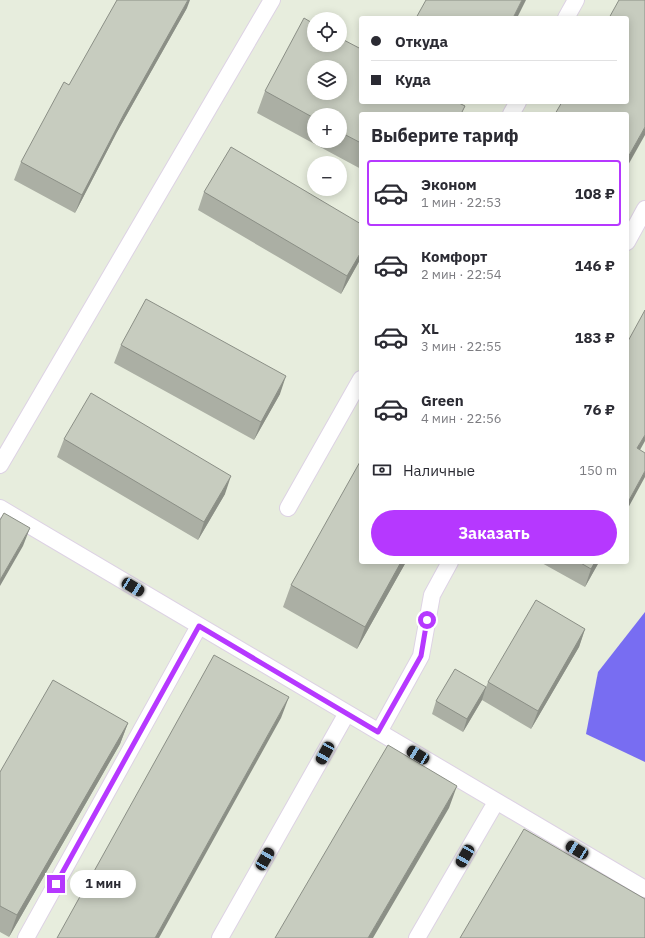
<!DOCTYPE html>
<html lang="ru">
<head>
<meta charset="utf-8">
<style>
  :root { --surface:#fff; --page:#f2f2f3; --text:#2b2b33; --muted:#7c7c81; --line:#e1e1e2; --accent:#b638ff }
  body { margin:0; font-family:"IBM Plex Sans",sans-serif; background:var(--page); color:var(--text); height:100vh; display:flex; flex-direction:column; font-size:15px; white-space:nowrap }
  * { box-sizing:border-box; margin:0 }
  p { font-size:13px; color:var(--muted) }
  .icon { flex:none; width:22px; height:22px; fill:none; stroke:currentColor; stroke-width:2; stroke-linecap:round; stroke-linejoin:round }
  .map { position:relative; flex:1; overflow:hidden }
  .sheet { position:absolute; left:359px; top:112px; width:270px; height:452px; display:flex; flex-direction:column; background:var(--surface); border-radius:4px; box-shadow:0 2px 10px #0003 }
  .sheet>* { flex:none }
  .guide { position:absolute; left:359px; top:16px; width:270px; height:88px; border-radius:4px; box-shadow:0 2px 10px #0003; display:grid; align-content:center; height:88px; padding:0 12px; background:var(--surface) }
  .fabs { position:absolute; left:307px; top:12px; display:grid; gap:8px }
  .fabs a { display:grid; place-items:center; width:40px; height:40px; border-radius:50%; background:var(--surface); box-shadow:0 2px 10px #0003; font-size:20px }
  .end { position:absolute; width:18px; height:18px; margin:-9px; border:5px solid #b638ff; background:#fff; box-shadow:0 0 0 2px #fff }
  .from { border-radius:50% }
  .bubble { position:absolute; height:28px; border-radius:14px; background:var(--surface); box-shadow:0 2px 10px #0003; font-size:13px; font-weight:700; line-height:28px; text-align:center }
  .car { position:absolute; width:12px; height:24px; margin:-12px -6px; border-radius:5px; box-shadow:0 0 3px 1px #0007; background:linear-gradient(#222 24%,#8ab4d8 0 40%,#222 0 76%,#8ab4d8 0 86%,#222 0) }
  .guide b { display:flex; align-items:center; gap:14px; height:38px; font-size:15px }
  .guide b+b { border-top:1px solid var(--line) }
  .guide i { width:10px; height:10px; background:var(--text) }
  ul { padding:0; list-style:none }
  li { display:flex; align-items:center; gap:12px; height:66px; margin:0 8px 6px; padding:0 4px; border:2px solid transparent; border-radius:4px }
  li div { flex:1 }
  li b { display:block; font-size:15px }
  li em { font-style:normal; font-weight:700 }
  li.on { border-color:var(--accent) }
  li>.icon { width:36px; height:36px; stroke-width:1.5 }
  h2 { padding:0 12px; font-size:18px; line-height:48px }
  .pay { display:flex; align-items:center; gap:10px; height:44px; padding:0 12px; font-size:15px }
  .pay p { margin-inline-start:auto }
  .button { display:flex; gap:8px; margin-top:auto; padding:8px 12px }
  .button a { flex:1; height:46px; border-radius:24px; background:var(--accent); color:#fff; font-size:16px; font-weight:700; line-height:46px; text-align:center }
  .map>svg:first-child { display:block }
  .water { fill:#786df2 }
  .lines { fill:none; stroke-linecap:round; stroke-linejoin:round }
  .lane-casing { stroke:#ddd2e4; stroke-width:18 }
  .lane { stroke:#fff; stroke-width:16 }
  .wall { fill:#abafa4; fill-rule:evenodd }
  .shaded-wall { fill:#8b8f86 }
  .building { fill:#c7ccbf; stroke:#8b8f86; fill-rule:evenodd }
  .route { stroke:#b638ff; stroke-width:5 }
</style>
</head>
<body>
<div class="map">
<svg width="645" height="938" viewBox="0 0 645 938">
  <rect width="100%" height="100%" fill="#e7eddd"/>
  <!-- water -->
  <path class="water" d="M645,612V762L586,734L598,672Z"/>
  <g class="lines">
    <!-- lane casing -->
    <g class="lane-casing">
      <path id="lane" d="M566,18L576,0
        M511,114L518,102
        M627,242L645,209
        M0,465L272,0
        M0,508L645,889
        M288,508L361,379
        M379,732L421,656L432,595L450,562
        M26,938L199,626
        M220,938L347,713
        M417,938L496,802"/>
    </g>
    <!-- lane -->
    <use href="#lane" class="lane"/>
  </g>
  <!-- wall -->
  <path class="wall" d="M187,8L117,132L75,213L14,180L21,162L69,85Z
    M265,91L361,114V169L257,113ZM314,115H340V141H314Z
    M204,192L361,224V258L341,294L198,210Z
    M121,345L280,394L254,440L114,363Z
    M64,439L225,494L198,540L57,457Z
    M361,562H406L357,649L283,607L291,585Z
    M540,562H599L585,587Z
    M585,629L579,647L531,729L482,700L463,732L432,714L436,701L486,687L488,682Z
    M128,723L120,744L9,937L0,932V772Z"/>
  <!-- shaded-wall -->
  <path class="shaded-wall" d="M188,0H190L187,8L117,132L75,213L82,195L124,114Z
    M522,0H526L517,18H513Z
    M645,127V135L627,167V159Z
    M361,252V258L341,294L347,276Z
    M286,376L280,394L254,440L261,422Z
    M645,435V441L631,466L637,448Z
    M645,471V477L627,510V504Z
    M231,476L225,494L198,540L204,522Z
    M30,528L23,546L0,586V580Z
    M401,562H406L357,649L365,627Z
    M595,562H599L585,587L591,569Z
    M585,629L579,647L531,729L538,711Z
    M486,687L482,700L463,732L467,719Z
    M289,697L281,718L159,938H155Z
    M128,723L120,744L9,937L17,915Z
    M457,786L449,808L373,938H368Z"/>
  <!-- building -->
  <path class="building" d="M117,0H188L124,114L82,195L21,162L64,82L69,85Z
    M426,0H522L513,18H416Z
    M619,0H645V127L627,159V114H555L562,102H627V18H609Z
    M304,18L314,24V45H340V38L361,49V102H457L465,106L461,114H361V143L340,132V115H314V118L265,91ZM314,67H340V93H314Z
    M231,147L361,224V252L347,276L204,192Z
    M146,299L286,376L261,422L121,345Z
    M645,310V435L637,448L645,453V471L627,504V343Z
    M91,393L231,476L204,522L64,439Z
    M361,460V562H401L365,627L291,585Z
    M4,513L30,528L0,580V520Z
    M579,562H595L591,569Z
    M536,600L585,629L538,711L488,682Z
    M214,655L289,697L155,938H57Z
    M455,669L486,687L467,719L436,701Z
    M53,680L128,723L17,915L0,906V772Z
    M388,745L457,786L368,938H275Z
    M524,829L645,899V938H460Z"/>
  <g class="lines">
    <!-- route -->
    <path class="route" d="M56,884L199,626L378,732L421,656L427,620"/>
  </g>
</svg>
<div class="fabs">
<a><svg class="icon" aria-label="locate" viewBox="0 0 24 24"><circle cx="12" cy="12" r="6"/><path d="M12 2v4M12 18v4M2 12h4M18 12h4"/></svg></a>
<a><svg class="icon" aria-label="layers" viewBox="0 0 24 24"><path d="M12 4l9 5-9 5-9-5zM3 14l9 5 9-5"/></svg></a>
<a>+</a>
<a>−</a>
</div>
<i class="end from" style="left:427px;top:620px"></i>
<i class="end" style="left:56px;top:884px"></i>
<div class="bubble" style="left:70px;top:870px;width:66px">1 мин</div>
<i class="car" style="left:133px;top:587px;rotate:121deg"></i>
<i class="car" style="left:325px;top:753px;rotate:209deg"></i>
<i class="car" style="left:418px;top:755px;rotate:301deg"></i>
<i class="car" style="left:577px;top:850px;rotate:301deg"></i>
<i class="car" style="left:465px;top:856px;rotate:210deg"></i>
<i class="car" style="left:265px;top:859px;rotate:30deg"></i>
<div class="guide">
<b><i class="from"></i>Откуда</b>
<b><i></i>Куда</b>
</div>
<section class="sheet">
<h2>Выберите тариф</h2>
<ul>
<li class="on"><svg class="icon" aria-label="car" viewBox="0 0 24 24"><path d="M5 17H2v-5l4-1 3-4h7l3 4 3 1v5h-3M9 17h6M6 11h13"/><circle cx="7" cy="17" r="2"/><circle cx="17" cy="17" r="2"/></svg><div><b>Эконом</b><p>1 мин · 22:53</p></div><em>108 ₽</em></li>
<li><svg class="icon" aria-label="car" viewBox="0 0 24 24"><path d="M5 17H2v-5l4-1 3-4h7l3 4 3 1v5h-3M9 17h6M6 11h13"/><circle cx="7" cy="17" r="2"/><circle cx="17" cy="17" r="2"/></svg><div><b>Комфорт</b><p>2 мин · 22:54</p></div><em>146 ₽</em></li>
<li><svg class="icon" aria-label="car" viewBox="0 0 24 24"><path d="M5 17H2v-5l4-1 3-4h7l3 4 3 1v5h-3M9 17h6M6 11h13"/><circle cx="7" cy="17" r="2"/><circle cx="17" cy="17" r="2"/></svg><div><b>XL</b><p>3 мин · 22:55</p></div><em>183 ₽</em></li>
<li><svg class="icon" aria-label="car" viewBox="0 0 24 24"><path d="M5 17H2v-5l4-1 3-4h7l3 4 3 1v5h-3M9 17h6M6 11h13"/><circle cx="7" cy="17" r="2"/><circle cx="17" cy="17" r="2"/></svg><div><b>Green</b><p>4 мин · 22:56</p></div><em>76 ₽</em></li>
</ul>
<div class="pay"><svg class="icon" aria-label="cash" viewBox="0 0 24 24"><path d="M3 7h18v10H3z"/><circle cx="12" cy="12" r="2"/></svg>Наличные<p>150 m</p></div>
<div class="button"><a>Заказать</a></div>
</section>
</div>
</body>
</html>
